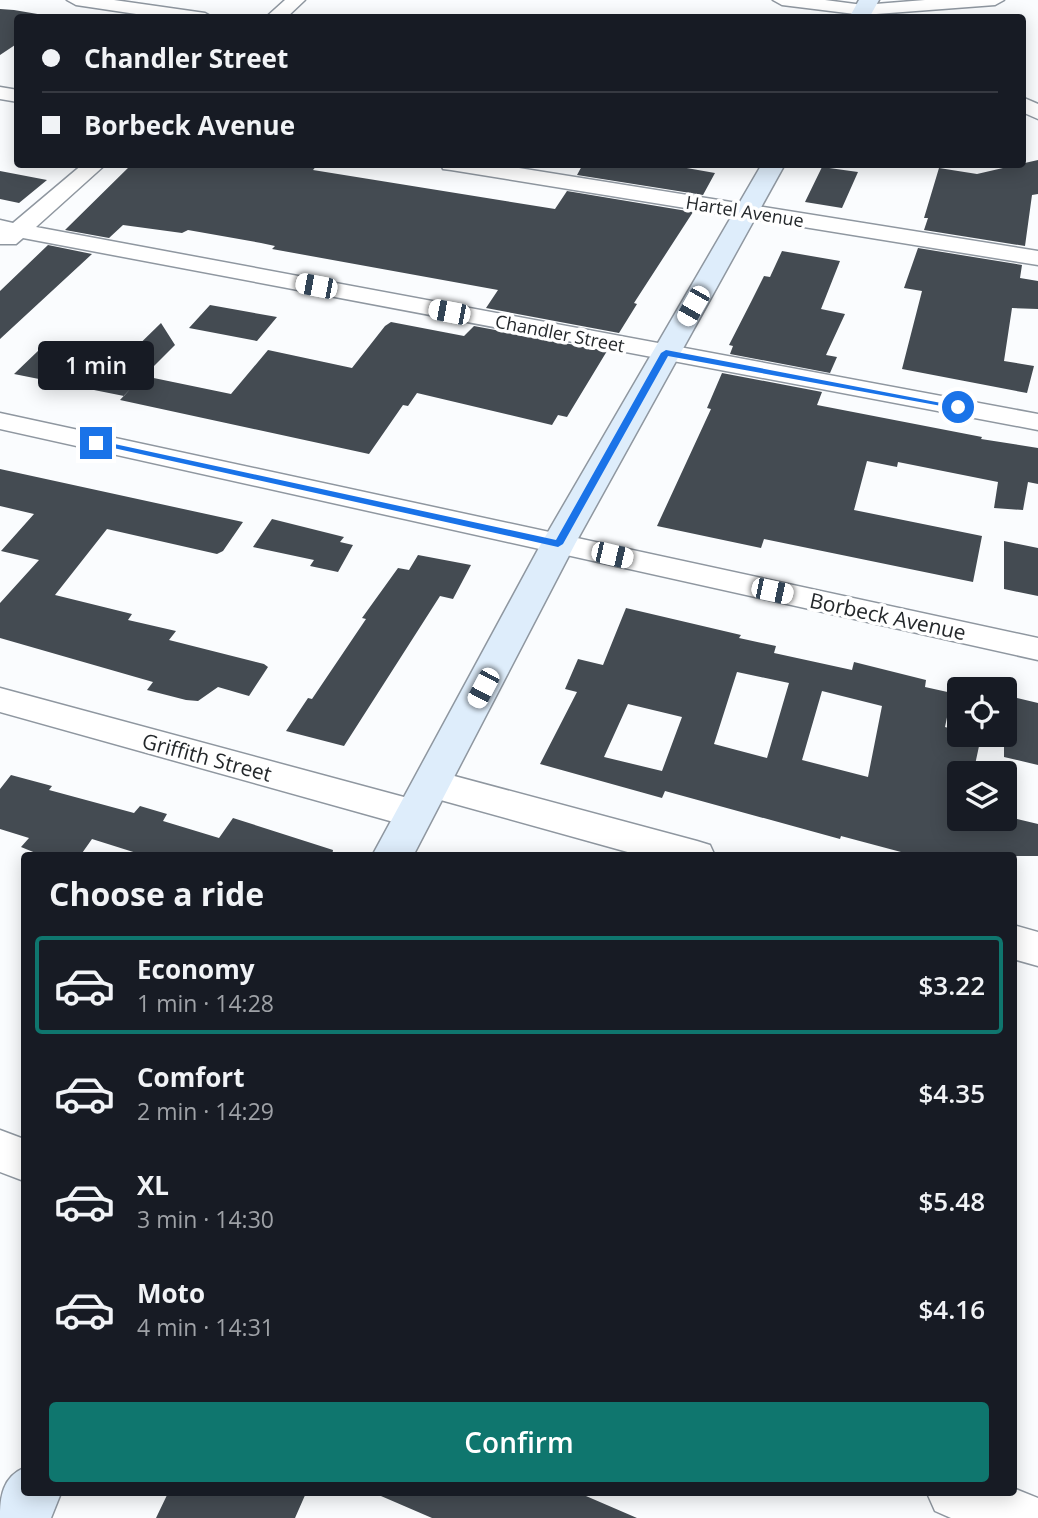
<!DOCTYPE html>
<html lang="en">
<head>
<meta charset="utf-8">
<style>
  :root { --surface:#171b24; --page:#242831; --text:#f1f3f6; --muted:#9ea1a6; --line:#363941; --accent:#0f766e }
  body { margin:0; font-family:"Open Sans",sans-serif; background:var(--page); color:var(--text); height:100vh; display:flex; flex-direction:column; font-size:26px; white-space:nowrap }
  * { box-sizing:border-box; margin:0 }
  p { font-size:23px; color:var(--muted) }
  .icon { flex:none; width:38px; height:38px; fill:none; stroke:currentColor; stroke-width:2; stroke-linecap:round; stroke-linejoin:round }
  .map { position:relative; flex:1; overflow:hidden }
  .sheet { position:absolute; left:21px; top:852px; width:996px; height:644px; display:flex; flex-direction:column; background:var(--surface); border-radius:7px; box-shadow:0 4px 18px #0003 }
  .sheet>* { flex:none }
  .guide { position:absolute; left:14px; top:14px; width:1012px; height:154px; border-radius:7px; box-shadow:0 4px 18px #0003; display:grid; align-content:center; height:154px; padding:0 28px; background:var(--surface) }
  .controls { position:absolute; left:947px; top:677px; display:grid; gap:14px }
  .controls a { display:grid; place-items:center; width:70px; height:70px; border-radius:7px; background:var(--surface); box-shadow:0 4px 18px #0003; font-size:35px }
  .end { position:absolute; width:32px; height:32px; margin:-16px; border:9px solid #1a73e8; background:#fff; box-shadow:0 0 0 4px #fff }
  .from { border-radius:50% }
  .bubble { position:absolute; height:49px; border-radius:7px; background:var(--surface); box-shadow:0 4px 18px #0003; font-size:23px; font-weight:600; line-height:49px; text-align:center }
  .car { position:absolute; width:21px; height:42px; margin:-21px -10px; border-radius:9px; box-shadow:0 0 5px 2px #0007; background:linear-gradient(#fff 24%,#345 0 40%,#fff 0 76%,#345 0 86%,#fff 0) }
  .guide b { display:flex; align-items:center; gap:24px; height:66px; font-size:26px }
  .guide b+b { border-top:2px solid var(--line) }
  .guide i { width:18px; height:18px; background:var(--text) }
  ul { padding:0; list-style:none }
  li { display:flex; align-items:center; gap:21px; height:98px; margin:0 14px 10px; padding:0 14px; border:4px solid transparent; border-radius:7px }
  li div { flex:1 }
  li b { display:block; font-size:26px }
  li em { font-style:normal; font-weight:600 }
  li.active { border-color:var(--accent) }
  li>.icon { width:63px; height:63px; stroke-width:1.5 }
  h2 { padding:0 28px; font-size:32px; line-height:84px }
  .primary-button { display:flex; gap:14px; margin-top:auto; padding:14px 28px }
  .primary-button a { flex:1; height:80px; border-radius:7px; background:var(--accent); color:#fff; font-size:28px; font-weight:600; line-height:80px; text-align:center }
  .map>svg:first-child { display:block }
  .building { fill:#444b52; fill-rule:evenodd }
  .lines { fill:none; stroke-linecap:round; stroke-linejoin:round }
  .minor-casing { stroke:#8f97a0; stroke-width:3 }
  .secondary-casing { stroke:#8f97a0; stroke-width:3 }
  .minor { fill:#fff; fill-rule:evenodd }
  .secondary { fill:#deedfb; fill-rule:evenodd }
  .route { fill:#1a73e8 }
  .labels { text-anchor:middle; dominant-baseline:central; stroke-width:7; stroke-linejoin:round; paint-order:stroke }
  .far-street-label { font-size:18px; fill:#24282b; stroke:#fff }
  .street-label { font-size:21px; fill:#24282b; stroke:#fff }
</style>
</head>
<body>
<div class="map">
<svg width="1038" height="1518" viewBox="0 0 1038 1518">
  <rect width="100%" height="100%" fill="#fafcfe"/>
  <!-- building -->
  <path class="building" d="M0,9L14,10L55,17L18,18V43L0,55Z
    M1038,160V194L1032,195L1025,246L924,230L928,218H924L939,168L977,174Z
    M132,164H318L313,170L555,209L567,191L693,212L634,303L637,304L619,333L486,308L498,290L272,249L275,246L261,243L188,230L182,233L123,225L109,238L65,230Z
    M583,164H664L715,173L703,195L577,175Z
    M822,167L858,172L842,208L805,202Z
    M0,171L47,180L19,203L0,199Z
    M48,245L92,254L0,339V291Z
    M918,248L1022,265L1020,278L1038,281V309L1012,308L1004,361L1034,366L1027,393L902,369L922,291L904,288Z
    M782,251L840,261L821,309L845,314L826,355L837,357L830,373L730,354L733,346L729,345L751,302L764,276L770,277Z
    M210,305L277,317L257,341L189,328Z
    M391,322L464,336L474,326L607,351L567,417L558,415L552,425L417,393L408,406L403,405L369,454L120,400L131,388L124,396L14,374L39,350L119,364L161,323L175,345L144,376L231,394L268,350L352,368L385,326Z
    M722,373L822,392L817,405L982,437L981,439L1038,448V484L1028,482L1023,510L994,508L998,482L898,462L897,467L867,461L854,510L982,536L973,582L764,539L761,548L657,526L711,409L707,408Z
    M0,469L243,522L223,551L217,554L107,529L55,595L132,614L128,620L176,631L169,640L264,664L268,667L249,696L218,687L198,701L186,700L147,690L153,682L0,638V603L39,560L1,551L34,514L0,506Z
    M272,519L344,537L340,542L353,545L338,572L310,566L314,560L253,547Z
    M1004,541L1038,548V596L1004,589Z
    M418,555L471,565L453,599L440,596L344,746L286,731L308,698L312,699L366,619L362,618L398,568L409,570Z
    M626,608L741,635L739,638L776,646L774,653L852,670L854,662L926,680L925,687L952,693L945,727L959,731V735L981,737L973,774H959V819H1004V816L1038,824V856H916L841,836L840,839L665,791L662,798L540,764L577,692L565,689L578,659L603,665ZM737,672L789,683L767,758L714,744ZM822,691L882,706L868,777L802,760ZM628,704L682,717L662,771L604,757Z
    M1004,695L1038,703V765L1004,757Z
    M11,775L52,786L49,790L134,813L140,806L167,814L163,821L219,838L233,818L333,850L332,856H146L92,839L80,856H43L21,847L29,838L0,829V789Z
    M168,1493H306L295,1518H156Z
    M374,1493H579L637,1518H432Z"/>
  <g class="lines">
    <!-- minor casing -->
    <g class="minor-casing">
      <path id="minor" d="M67,0H114L205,13L214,18H163L76,5Z
        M285,0H305L286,18H265Z
        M773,0H825L863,5L925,0H1004L995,5L863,15L782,5Z
        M0,87L18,90V102L0,99Z
        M1022,97L1038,104V119L1022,112Z
        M83,164H106L36,227L1038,414V430L23,238L16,244H0V220L13,223Z
        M441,164H494L1038,251V265L451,170L443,169Z
        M0,413L1038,638V660L0,429Z
        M0,688L415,800L428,804L433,814L428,824L415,828L0,712Z
        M432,770L697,841L710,845L715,856H642L419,794L414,784L419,774Z
        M1013,925L1038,932V966L1013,959Z
        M0,1130L24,1139V1181L0,1172Z
        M1013,1488L1038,1498V1518H951L935,1511L927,1493H1013Z"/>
    </g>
    <!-- secondary casing -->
    <g class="secondary-casing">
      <path id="secondary" d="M859,0H879L869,18H849Z
        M762,164H785L575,544L413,856H372L541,544Z
        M24,1468V1493H61L51,1518H0C0,1496 3,1477 24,1468Z"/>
    </g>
    <!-- minor -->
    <use href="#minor" class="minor"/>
    <!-- secondary -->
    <use href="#secondary" class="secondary"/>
  </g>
  <!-- route -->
  <path class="route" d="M666,350L962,407L958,409L668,356L563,544L558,547L91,443L96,440L556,540L661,353Z"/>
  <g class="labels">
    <!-- far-street labels -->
    <g class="far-street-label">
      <text transform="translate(745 211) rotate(9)">Hartel Avenue</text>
      <text transform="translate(560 333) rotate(11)">Chandler Street</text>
    </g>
    <!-- street labels -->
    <g class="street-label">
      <text transform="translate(888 616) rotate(12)">Borbeck Avenue</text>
      <text transform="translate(207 757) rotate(15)">Griffith Street</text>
    </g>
  </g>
</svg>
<div class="controls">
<a><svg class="icon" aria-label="locate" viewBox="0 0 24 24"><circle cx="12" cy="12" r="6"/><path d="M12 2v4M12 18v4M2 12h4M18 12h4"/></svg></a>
<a><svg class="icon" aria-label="layers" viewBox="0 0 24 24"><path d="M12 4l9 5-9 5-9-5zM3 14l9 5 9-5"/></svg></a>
</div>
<i class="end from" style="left:958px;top:407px"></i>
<i class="end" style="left:96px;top:443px"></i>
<div class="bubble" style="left:38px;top:341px;width:116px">1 min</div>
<i class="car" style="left:316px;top:286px;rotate:281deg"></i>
<i class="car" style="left:693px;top:306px;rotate:210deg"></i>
<i class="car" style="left:449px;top:312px;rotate:281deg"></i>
<i class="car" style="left:612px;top:555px;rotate:103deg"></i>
<i class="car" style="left:772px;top:591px;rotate:102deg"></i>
<i class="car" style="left:483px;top:688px;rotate:208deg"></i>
<div class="guide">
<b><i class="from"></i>Chandler Street</b>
<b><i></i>Borbeck Avenue</b>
</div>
<section class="sheet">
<h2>Choose a ride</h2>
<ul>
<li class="active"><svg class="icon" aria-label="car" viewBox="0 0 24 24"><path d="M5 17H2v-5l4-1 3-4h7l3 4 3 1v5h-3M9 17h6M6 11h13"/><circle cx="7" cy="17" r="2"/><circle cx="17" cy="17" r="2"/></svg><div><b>Economy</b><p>1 min · 14:28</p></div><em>$3.22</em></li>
<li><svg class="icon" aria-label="car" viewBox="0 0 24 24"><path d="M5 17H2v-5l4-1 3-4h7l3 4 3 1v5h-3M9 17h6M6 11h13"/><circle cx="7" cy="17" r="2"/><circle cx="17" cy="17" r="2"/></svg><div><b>Comfort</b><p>2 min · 14:29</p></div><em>$4.35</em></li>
<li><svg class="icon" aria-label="car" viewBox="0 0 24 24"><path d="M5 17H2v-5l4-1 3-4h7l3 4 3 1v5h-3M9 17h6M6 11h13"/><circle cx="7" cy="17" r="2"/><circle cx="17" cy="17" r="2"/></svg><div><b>XL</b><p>3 min · 14:30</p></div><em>$5.48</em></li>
<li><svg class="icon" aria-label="car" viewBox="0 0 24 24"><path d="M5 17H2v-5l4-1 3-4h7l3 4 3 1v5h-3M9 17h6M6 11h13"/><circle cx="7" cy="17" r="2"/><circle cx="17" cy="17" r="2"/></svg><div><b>Moto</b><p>4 min · 14:31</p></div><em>$4.16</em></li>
</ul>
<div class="primary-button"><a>Confirm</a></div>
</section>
</div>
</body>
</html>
